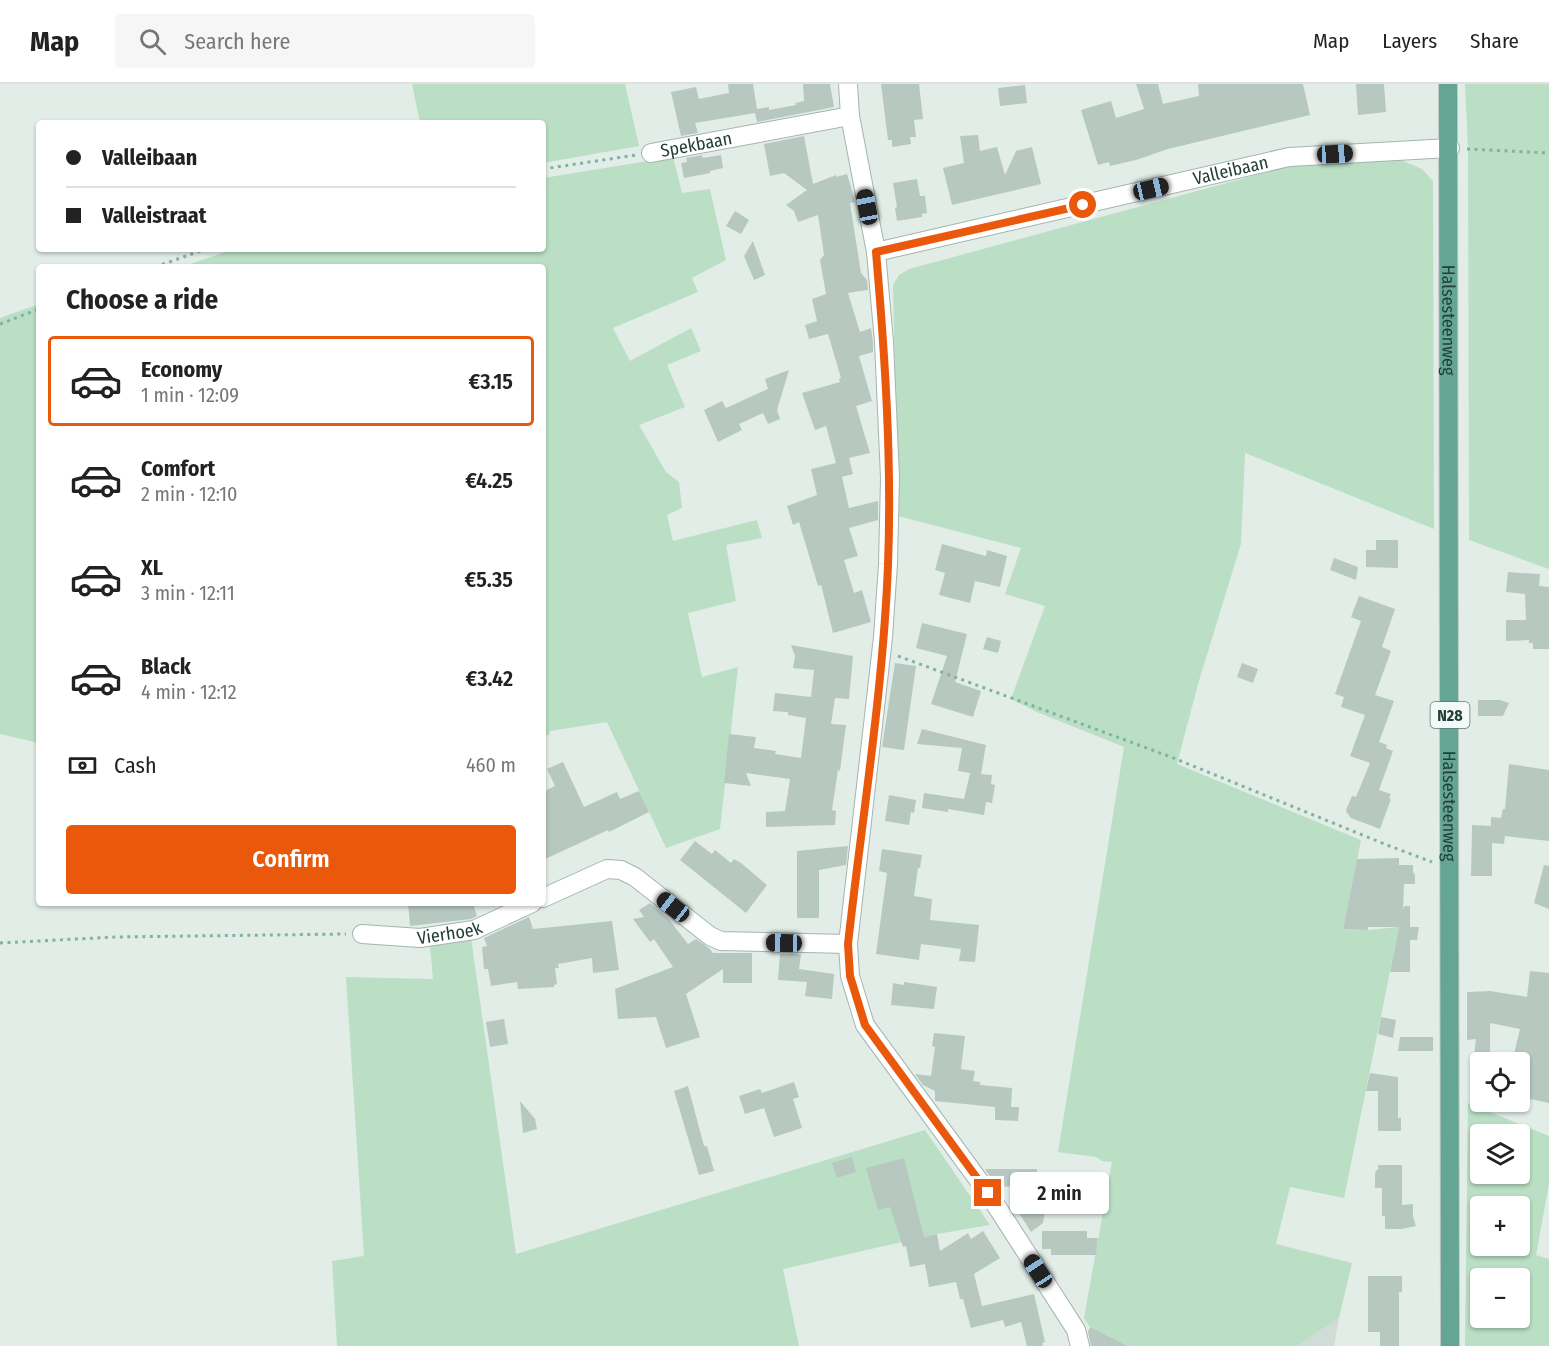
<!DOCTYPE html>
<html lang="en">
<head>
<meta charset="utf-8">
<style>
  :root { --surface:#fff; --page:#f6f6f6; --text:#222; --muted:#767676; --line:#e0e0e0; --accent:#ea580c }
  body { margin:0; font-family:"Fira Sans Condensed",sans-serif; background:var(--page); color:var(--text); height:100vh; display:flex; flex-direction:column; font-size:22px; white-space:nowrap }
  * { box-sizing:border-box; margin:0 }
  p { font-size:20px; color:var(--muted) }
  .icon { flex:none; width:33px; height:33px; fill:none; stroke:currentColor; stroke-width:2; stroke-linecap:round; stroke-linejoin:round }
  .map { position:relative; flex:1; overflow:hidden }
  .panel { position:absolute; left:36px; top:180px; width:510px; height:642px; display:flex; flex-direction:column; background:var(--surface); border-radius:6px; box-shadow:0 2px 4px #0004 }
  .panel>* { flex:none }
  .banner { position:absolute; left:36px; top:36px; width:510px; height:132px; border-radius:6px; box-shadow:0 2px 4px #0004; display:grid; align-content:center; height:132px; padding:0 30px; background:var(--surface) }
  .tools { position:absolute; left:1470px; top:968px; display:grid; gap:12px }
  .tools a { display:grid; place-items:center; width:60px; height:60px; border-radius:6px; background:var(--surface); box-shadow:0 2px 4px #0004; font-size:30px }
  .end { position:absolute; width:27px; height:27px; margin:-14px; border:8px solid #ea580c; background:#fff; box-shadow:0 0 0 3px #fff }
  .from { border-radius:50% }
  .bubble { position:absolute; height:42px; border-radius:6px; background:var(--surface); box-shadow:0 2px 4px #0004; font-size:20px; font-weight:600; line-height:42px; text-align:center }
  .car { position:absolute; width:18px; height:36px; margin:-18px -9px; border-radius:8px; box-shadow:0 0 4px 2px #0007; background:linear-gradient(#222 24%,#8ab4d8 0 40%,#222 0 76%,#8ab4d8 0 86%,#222 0) }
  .banner b { display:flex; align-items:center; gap:21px; height:57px; font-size:22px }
  .banner b+b { border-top:2px solid var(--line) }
  .banner i { width:15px; height:15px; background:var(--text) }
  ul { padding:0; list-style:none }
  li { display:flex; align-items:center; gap:18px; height:90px; margin:0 12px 9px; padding:0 18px; border:3px solid transparent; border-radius:6px }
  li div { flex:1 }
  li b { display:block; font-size:22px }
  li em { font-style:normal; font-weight:600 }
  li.current { border-color:var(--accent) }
  li>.icon { width:54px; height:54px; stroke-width:1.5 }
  h2 { padding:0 30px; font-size:27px; line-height:72px }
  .pay { display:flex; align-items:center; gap:15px; height:66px; padding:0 30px; font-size:22px }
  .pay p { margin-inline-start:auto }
  .button { display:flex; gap:12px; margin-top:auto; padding:12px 30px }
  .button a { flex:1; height:69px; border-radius:6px; background:var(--accent); color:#fff; font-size:24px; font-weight:600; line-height:69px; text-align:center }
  header { display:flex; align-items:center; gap:36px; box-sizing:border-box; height:84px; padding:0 30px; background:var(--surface); border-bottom:2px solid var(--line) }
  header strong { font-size:28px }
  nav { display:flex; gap:33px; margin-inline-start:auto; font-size:21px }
  .search { width:420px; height:54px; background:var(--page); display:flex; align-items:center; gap:15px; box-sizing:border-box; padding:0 21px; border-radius:6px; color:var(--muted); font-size:22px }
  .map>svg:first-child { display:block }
  .built { fill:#d0ddd7 }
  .green { fill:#badfc4; fill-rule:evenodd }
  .building { fill:#b7c8c1 }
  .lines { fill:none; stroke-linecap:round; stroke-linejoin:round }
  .minor-casing { stroke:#a4b5af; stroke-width:20 }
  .major-casing { stroke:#c1c9c7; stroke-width:20 }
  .path { stroke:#81b2a3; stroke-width:3; stroke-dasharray:3 4.5; stroke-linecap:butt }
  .minor { stroke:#fff; stroke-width:18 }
  .major { stroke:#65a594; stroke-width:18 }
  .route { stroke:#ea580c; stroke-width:8 }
  .labels { text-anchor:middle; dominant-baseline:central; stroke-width:4.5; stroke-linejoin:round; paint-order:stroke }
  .shield { fill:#f3f9f6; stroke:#607770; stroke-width:1.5 }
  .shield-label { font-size:16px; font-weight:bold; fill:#213f37 }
  .street-label { font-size:18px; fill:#213f37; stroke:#f3f9f6 }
</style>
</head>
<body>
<header>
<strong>Map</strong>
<div class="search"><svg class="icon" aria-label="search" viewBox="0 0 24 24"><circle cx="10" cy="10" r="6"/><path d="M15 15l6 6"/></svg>Search here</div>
<nav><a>Map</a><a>Layers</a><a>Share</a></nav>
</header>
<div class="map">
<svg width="1549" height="1262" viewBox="0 0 1549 1262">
  <rect width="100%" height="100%" fill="#e2ede8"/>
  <!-- built -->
  <path class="built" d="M1339,1234L1334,1262H1297Z"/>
  <!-- green -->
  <path class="green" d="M412,0H625L639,62L543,79V39H420Z
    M1465,0H1549V485L1469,456L1468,65Z
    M673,73L682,109L710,105L726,176L692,194L698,208L613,244L630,277L691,244L701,267L667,281L685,323L639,341L666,388L679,398L682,424L667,431L673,457L757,436L762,454L726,461L736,517L688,529L702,593L738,583L720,745L666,764L607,638L550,647L549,651L543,652V183H182L234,165H543V94Z
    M1399,75L1422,85L1433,97L1434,445L1245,369L1241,460L1198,600L1177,680L1361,756L1343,845L1368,846L1399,843L1344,1114L1290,1103L1276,1160L1352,1179L1339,1234L1297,1262H1128L1090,1243L1084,1234L1112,1078L1102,1077L1096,1073L1058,1068L1124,663L1037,628L1011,615L1045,522L1005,510L1021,464L898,432L893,201L899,191L909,185L1297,80Z
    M39,220V659L0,650V234Z
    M471,854L516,1170L925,1046L990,1141L937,1150L783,1185L799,1262H337L332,1177L364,1172L346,893L433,895L430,862Z
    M1468,1019L1549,1052V1100L1536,1171L1549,1175V1262H1465ZM1480,1050H1520V1089H1480ZM1480,1122H1520V1161H1480ZM1480,1194H1520V1233H1480Z"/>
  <!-- building -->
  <path class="building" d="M728,0H753L757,25L769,23V26L796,21L795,19L804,17L803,0H830L834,23L757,38L755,29L695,39L698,49L681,52L671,8L696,3L699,15L729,9Z
    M881,0H919L923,35L914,36L916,53H910L911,60L892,63V56H888Z
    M1136,0H1158L1163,20L1199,12L1198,0H1303L1310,31L1168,65L1136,76L1110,82L1109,78L1098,81L1081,26L1111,17L1116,34L1144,25Z
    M1356,0H1384L1386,28L1358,31Z
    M1025,1L1027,19L1000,22L998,4Z
    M978,51L980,67L997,63L1005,91L1016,67L1032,63L1041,100L952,121L943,84L964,79L960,52Z
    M804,52L813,100L836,91V93L847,90L851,103L855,118L850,119L861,189L867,196L868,206L848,209L860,248L871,244L873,259V268L859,272L872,317L856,322L870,369L849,374L853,390L842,393L849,424L878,417V436L849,444L858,472L844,476L854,509L862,506L871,538L833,549L821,501L818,502L799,438L793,441L787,422L817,411L811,385L836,379L826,342L815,346L802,309L840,298L839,295L841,294L828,250L809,255L805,241L817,237L812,215L826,210L820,176L824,171L818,131L798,138L794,127L786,121L807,106L784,89L770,92L764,60Z
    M702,71L703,74L721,71L723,84L710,87V89L684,94L681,79L687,78L686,74Z
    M917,95L920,112H925L927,129L922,130V133L897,137L895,124L897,123L893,99Z
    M735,127L749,136L741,150L726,142Z
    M753,157L765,191L754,196L744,172Z
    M789,286L777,326L780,335L768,340L763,329L739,340L742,346L718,358L704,326L722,317L726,324L768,305L765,295Z
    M1376,456H1398V484L1366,483V466H1376Z
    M942,460L986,472L987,466L1007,472L1000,503L975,497L970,519L939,511L945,489L935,486Z
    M1334,474L1358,483L1356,496L1330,486Z
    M1508,488L1540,490L1539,502L1549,503V565H1533V559H1529V556L1506,557V536H1526L1525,510L1506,508Z
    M1359,512L1395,525L1382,563L1391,567L1375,611L1394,617L1379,658L1387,661L1386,664L1393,667L1379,706L1391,710L1389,714L1391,715L1380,745L1351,734L1347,729L1346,726L1352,712L1356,713L1370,679L1350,672L1365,631L1341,623L1344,613L1335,610L1361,537L1351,533Z
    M922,539L967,550L955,598L981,607L973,633L931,620L947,572L916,564Z
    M987,553L1001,557L998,569L983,565Z
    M791,561L853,572L849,615L835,614L831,640L846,641L840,687L838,686L832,726L836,727L835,741L766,743V728L785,727L790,695L746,689L751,702L724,699L729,650L756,653L754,664L776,667L775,670L801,674L806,634L788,631V628L773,627L775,609L811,613L814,586L793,584L795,572Z
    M895,579L916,582L904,666L882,663Z
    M1242,579L1258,585L1253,599L1237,593Z
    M1478,616H1500L1509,619L1503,632H1478Z
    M922,645L986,661L981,690L992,691L991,700L995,701L992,719L986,718L984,731L948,725V728L922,724L924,709L964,715L970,689L958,687L962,664L917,660Z
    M563,678L584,723L617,708L620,715L639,707L649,728L609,748L608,746L543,776V708L555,702L547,685Z
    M1509,680L1549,686V757L1505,752L1504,760L1492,759V792H1471L1472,741L1491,742V733L1501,734L1503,725H1505Z
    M889,711L916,716L914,729L911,728L909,741L885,737Z
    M695,757L712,770L715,766L731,779L734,775L741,779L767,801L746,829L680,776Z
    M848,762L846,781L819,786V834H797V767Z
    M882,765L922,771L920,784H918L914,812L932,815L930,836L979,841L975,878L959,877L961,865L921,860L919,876L876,870L887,789L879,787Z
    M1399,774V781H1413V788L1415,791V800H1404L1403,826L1404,822H1410V843H1419L1417,856H1410V888H1390L1399,843H1368V846L1343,845L1357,775Z
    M1544,781L1549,782V825L1534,819Z
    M408,819H473L477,832L471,835L410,842Z
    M650,819L668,834L688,860L696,855L709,864L713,869H752V899H723V885L686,910L700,953L666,964L656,933L618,935L615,905L673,883L654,855L650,858L633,835L644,833L639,826Z
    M529,833L533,845L612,837L619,886L593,889L592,874L558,880L559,884H555L557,900L554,901V903L518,905L517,898L491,902L488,885H484L482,863L487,862L484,854Z
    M780,870H801L799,885L834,890L832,915L805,912L807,898L778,896Z
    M1530,887L1549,889V1019L1520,1013V978H1512L1520,945L1490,939V978H1473L1476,955L1467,956V908L1490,907L1527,913Z
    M904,898L937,903L934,925L891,921L893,899L904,901Z
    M1381,933L1396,936L1393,954L1378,950Z
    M504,935L508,960L490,963L486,938Z
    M934,949L965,952L961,985L975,987L973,997L980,998V1001L1012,1004L1011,1023H1019L1018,1037L995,1036V1023L935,1017V1007L923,1001L915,990L931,992L935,963L932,962Z
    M1400,953H1433V967H1398Z
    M1370,989L1398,993V1034H1401V1047H1378V1007H1366Z
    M794,998L799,1013L793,1015L802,1044L774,1053L764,1024L745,1030L739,1012L760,1005L762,1009Z
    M688,1002L704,1062H707L714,1087L699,1091L674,1007Z
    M520,1017L535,1035L537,1045L523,1049Z
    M852,1073L856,1088L837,1094L832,1079Z
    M904,1074L924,1153L937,1150L940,1167L968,1149L971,1155L983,1147L1000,1174L974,1190L982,1222L1034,1210L1045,1258L1042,1259L1043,1262H1027L1021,1238L1005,1243L1003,1236L971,1244L963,1215H960L956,1198L929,1203L925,1180L910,1183L906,1162L903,1163L890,1123L878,1126L866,1084Z
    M1378,1081H1402V1121L1413,1120V1133L1416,1142L1402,1145H1385V1132H1382V1104H1375V1091L1376,1086H1378Z
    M985,1085H1037V1101L997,1103Z
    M1048,1110L1043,1139L1031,1148L1019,1129Z
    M1042,1147H1087V1154H1098L1096,1171H1051V1165H1042Z
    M1368,1192H1402V1208H1399V1262H1380V1248H1368Z
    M1090,1243L1128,1262H1091L1088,1248Z"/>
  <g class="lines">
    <!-- minor casing -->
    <g class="minor-casing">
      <g id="minor">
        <path d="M848,0L850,32L876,168L884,258L890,394L888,480L883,553L848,860L850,892L865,941L988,1109L1076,1246L1080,1262"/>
        <path id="s1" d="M651,69L850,32"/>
        <path id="s2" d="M876,168L1289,73L1450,64"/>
        <path d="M543,814L607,785L621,786L635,793L710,852L721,857L848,860"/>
        <path id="s3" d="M362,850L420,854L474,846L532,819"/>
      </g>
    </g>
    <!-- major casing -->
    <g class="major-casing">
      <g id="major">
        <path id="s4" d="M1448,0L1450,1262"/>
      </g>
    </g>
    <!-- path -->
    <path class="path" d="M1467,65L1549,69
      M543,85L636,71
      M155,183L206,165
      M0,240L39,225
      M898,572L1171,673L1387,761L1432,778
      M0,859L115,853L346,850"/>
    <!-- minor -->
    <use href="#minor" class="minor"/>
    <!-- major -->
    <use href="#major" class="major"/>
  </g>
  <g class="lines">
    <!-- route -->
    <path class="route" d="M988,1109L865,941L850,892L848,860C862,734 883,608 888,481C892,377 885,272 876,168L1083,121"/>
  </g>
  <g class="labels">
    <!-- shield labels -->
    <rect class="shield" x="1430.5" y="618" width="39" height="26" rx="4.5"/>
    <g class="shield-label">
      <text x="1450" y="631">N28</text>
    </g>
    <!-- street labels -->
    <g class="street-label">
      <text stroke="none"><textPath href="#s1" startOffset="46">Spekbaan</textPath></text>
      <text stroke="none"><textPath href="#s2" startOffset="364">Valleibaan</textPath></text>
      <text stroke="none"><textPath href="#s4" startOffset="236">Halsesteenweg</textPath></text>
      <text stroke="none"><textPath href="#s4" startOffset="722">Halsesteenweg</textPath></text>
      <text stroke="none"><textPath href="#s3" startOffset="88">Vierhoek</textPath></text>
    </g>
  </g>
</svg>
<div class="tools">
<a><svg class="icon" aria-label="locate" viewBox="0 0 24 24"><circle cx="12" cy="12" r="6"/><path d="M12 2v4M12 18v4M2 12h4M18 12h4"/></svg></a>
<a><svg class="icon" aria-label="layers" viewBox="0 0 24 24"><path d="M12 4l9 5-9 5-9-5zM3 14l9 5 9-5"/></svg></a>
<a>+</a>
<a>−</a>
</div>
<i class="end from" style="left:1083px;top:121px"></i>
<i class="end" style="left:988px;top:1109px"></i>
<div class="bubble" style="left:1010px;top:1088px;width:99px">2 min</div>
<i class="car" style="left:1335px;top:70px;rotate:87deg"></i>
<i class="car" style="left:1151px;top:105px;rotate:77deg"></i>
<i class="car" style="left:867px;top:123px;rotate:349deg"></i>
<i class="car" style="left:673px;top:823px;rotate:308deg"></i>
<i class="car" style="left:784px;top:859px;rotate:271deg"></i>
<i class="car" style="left:1038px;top:1187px;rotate:327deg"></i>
<div class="banner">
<b><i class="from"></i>Valleibaan</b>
<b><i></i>Valleistraat</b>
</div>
<section class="panel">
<h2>Choose a ride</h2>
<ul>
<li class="current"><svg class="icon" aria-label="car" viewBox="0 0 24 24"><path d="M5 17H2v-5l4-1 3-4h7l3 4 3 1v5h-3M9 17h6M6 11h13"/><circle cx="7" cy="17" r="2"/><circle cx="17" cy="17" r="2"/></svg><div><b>Economy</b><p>1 min · 12:09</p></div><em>€3.15</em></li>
<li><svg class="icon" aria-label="car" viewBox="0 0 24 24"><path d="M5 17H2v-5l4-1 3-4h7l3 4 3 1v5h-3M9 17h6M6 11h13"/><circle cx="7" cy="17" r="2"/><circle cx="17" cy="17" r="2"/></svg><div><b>Comfort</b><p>2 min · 12:10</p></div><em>€4.25</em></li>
<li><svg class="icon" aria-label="car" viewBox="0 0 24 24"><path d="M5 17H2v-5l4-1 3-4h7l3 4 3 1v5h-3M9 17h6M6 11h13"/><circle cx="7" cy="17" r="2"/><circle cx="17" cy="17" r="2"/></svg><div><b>XL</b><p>3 min · 12:11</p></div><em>€5.35</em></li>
<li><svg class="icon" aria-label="car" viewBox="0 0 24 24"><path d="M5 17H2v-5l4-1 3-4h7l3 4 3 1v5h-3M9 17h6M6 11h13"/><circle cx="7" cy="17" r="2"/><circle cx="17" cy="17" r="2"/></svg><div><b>Black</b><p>4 min · 12:12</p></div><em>€3.42</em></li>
</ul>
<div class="pay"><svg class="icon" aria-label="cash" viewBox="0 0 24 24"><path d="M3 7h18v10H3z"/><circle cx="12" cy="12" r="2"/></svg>Cash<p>460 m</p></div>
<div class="button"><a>Confirm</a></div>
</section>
</div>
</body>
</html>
